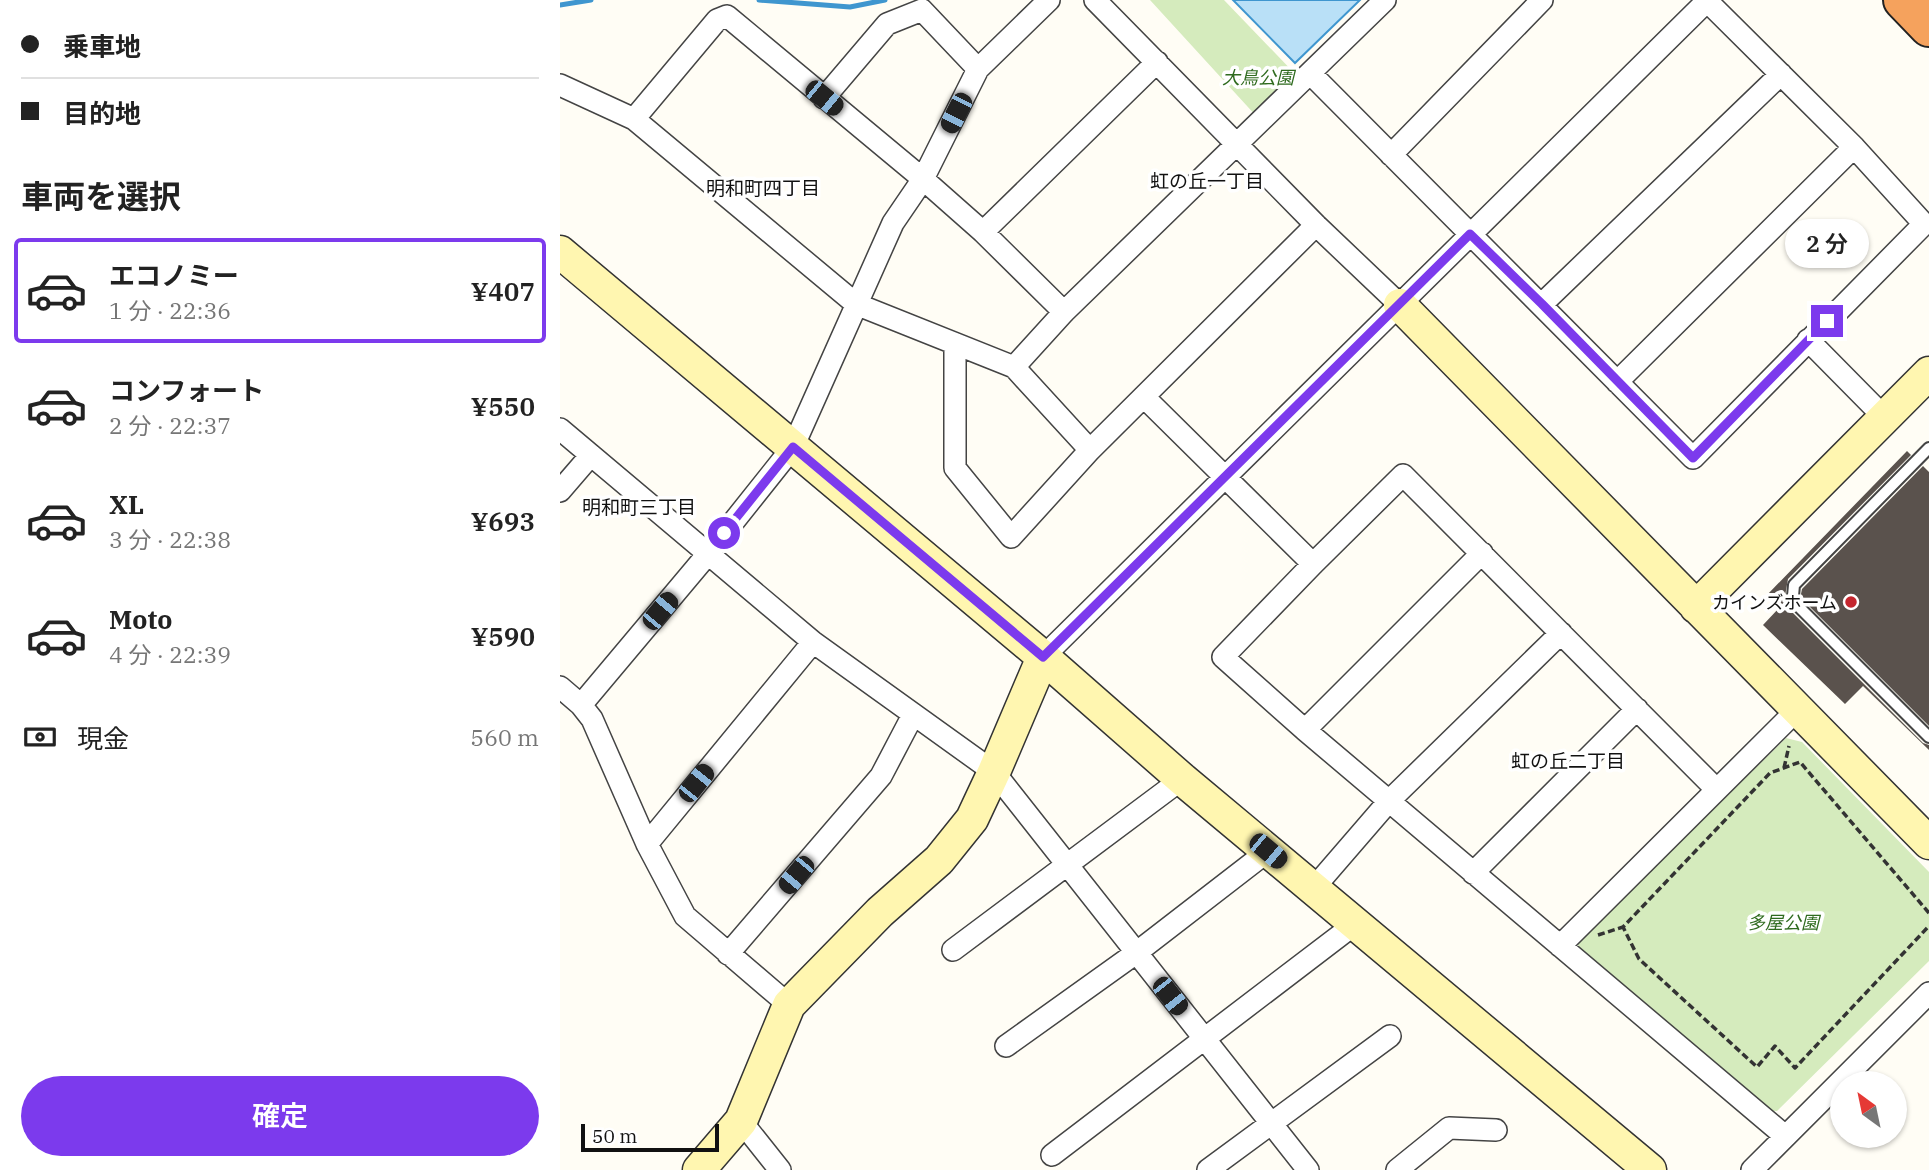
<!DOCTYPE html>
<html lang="ja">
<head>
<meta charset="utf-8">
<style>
  :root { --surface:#fff; --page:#f2f2f2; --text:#222; --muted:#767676; --line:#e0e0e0; --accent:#7c3aed }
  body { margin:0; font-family:"IBM Plex Serif","Noto Sans JP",serif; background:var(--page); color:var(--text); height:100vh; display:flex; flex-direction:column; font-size:26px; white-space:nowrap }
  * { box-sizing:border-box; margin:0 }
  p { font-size:23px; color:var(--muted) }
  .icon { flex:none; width:38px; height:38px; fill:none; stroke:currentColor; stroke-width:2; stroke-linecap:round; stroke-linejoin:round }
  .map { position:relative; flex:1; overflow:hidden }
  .drawer { display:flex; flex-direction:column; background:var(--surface); width:560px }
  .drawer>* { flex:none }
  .banner { display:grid; align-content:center; height:154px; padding:0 21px; background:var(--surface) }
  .needle { width:46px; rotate:327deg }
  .controls { position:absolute; left:1270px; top:1071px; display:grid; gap:14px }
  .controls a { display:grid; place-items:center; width:77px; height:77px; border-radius:50%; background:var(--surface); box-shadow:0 2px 5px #0004; font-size:35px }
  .scale { position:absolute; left:21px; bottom:18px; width:138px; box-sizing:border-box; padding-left:7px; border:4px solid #111; border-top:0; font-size:19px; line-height:24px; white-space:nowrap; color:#111; -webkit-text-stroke:5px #fff; paint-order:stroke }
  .end { position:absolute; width:32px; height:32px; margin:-16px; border:9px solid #7c3aed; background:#fff; box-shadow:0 0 0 4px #fff }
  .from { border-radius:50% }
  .bubble { position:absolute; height:49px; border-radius:24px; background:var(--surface); box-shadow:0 2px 5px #0004; font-size:23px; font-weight:600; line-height:49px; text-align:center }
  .car { position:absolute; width:21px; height:42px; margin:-21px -10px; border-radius:9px; box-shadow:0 0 5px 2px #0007; background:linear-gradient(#222 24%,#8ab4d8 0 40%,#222 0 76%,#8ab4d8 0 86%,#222 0) }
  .banner b { display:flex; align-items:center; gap:24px; height:66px; font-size:26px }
  .banner b+b { border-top:2px solid var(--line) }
  .banner i { width:18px; height:18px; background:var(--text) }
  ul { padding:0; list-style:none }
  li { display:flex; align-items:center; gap:21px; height:105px; margin:0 14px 10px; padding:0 7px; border:4px solid transparent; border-radius:7px }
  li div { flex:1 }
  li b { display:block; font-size:26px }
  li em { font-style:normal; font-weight:600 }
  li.current { border-color:var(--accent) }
  li>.icon { width:63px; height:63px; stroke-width:1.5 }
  h2 { padding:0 21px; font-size:32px; line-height:84px }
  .pay { display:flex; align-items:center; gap:18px; height:77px; padding:0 21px; font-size:26px }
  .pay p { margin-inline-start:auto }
  .primary-button { display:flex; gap:14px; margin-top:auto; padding:14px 21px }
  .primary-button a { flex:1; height:80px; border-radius:42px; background:var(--accent); color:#fff; font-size:28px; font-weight:600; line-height:80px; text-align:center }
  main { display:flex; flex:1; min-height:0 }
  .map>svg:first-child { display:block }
  .green { fill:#d5ebbd }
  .water { fill:#b9e0f7; stroke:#3f96cf; stroke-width:2 }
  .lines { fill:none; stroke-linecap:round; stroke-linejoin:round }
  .stream { stroke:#3f96cf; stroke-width:5 }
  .building { fill:#5a524d }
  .lane-casing { stroke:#444; stroke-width:14 }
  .street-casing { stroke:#444; stroke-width:24 }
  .secondary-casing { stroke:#333; stroke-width:35 }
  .highway-casing { stroke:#222; stroke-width:42 }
  .path { stroke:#333; stroke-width:3.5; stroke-dasharray:7 3.5; stroke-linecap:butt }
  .lane { stroke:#fff; stroke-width:10 }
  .street { stroke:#fff; stroke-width:21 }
  .secondary { stroke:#fff6b0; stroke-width:32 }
  .highway { stroke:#f5a25d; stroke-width:38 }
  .route { stroke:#7c3aed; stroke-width:9 }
  .poi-dot { fill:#c4262e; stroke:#fff; stroke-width:2.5 }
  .labels { text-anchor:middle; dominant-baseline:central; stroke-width:7; stroke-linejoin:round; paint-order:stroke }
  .park-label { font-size:18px; font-style:italic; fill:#2f6b1f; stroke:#fff }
  .poi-label { font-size:18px; fill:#111; stroke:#fff; text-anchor:end }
  .neighbourhood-label { font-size:19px; fill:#111; stroke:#fff }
</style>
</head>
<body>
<main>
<section class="drawer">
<div class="banner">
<b><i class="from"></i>乗車地</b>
<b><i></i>目的地</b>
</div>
<h2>車両を選択</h2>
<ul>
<li class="current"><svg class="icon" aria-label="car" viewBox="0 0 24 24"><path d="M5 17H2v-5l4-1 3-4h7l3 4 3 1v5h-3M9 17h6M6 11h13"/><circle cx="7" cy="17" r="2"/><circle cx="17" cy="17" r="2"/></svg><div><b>エコノミー</b><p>1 分 · 22:36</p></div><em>¥407</em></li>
<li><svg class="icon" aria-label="car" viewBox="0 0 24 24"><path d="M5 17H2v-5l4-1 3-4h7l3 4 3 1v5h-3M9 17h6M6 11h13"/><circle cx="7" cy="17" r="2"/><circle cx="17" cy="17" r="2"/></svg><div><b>コンフォート</b><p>2 分 · 22:37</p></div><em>¥550</em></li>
<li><svg class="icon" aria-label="car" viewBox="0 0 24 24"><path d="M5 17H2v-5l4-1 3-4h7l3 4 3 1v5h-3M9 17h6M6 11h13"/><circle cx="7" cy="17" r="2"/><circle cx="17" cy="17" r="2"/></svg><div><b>XL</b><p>3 分 · 22:38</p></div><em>¥693</em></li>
<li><svg class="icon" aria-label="car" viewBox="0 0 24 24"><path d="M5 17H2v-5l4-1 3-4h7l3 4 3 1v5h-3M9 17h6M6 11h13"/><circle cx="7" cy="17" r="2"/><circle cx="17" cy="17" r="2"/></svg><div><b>Moto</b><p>4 分 · 22:39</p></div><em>¥590</em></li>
</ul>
<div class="pay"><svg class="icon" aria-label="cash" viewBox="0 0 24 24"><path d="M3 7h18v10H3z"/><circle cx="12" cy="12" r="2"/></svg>現金<p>560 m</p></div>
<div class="primary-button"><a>確定</a></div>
</section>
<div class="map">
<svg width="1369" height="1170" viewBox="0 0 1369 1170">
  <rect width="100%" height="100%" fill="#fffdf5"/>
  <!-- green -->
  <path class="green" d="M590,0H664L739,78L698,118Z
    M1226,738L1242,742L1369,872V961L1217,1111H1209L1018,951V942Z"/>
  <!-- water -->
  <path class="water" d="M673,0H800L735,63Z"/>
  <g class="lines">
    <!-- stream -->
    <path class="stream" d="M199,0L290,7L325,0
      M0,5L31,0"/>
  </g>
  <!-- building -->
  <path class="building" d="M1347,451L1351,455L1228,579L1225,596L1232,612L1363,743L1369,745V750L1303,686L1285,704L1203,625L1219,608L1206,596Z
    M1363,466L1369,472V726L1244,601L1241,594L1242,589Z"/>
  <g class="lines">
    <!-- lane casing -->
    <g class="lane-casing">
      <path id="lane" d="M1369,448L1234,585L1233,596L1238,606L1369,737"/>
    </g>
    <!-- street casing -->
    <g class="street-casing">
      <path id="street" d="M535,0L756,225L840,305
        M750,73L1133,458L1364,224L1294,147L1146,0
        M0,85L74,119L296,304L454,367L530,450
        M264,98L327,24L362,10L418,69
        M74,119L157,20L167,16L363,179L423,232L504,312
        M831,155L982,0
        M423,232L597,62
        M982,304L1221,74
        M1248,340L1325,418
        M395,344V468L451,537L530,450L756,225
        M454,367L504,312L825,0
        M1057,382L1294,147
        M584,397L753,564
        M0,429L253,642L434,772L748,1170
        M0,491L31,455
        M483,657L1147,1
        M0,687L21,705L32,719L87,844L125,916L229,1005
        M21,705L147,555L233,447L333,223L363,179L418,69L489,0
        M745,730L922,553
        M1156,789L843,475L753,564L663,657L745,730L1225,1136
        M87,844L253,642
        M913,873L1077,709
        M753,889L829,801L1001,633
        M1000,946L1237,710
        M393,950L622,779
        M168,954L321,776L353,715
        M446,1046L576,953L708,851
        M181,1121L220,1170
        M492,1155L795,924
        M648,1170L830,1036
        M837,1170L889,1128L936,1130
        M1192,1170L1369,993"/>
    </g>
    <!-- secondary casing -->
    <g class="secondary-casing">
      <path id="secondary" d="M0,252L483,657L622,779L1090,1170
        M840,305L1369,843
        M1136,607L1369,373
        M139,1170L181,1121L229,1005L320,912L379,860L412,819L434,772L483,657"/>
    </g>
    <!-- highway casing -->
    <g class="highway-casing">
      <path id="highway" d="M1343,0L1369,27"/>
    </g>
    <!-- path -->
    <path class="path" d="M1224,768L1229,746
      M1369,913L1240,762L1210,773L1063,927L1079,959L1197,1067L1215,1046L1235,1068L1369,926
      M1038,935L1063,927"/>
    <!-- lane -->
    <use href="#lane" class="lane"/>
    <!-- street -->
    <use href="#street" class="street"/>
    <!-- secondary -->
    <use href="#secondary" class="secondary"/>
    <!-- highway -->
    <use href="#highway" class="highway"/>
  </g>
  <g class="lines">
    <!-- route -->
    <path class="route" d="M164,533L233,447L483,657L910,234L982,304L1133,458L1267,321"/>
  </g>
  <!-- markers -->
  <circle class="poi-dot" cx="1291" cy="602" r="7"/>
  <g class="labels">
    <!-- park labels -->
    <g class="park-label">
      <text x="698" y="77">大鳥公園</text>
      <text x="1223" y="922">多屋公園</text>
    </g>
    <!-- poi labels -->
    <g class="poi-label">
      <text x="1277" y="602">カインズホーム</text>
    </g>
    <!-- neighbourhood labels -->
    <g class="neighbourhood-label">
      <text x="647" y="181">虹の丘一丁目</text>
      <text x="203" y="188">明和町四丁目</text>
      <text x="79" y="507">明和町三丁目</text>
      <text x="1008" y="761">虹の丘二丁目</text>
    </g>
  </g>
</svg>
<div class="controls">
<a><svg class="needle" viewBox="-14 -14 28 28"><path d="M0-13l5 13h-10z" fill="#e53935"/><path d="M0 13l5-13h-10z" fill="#767676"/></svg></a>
</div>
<div class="scale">50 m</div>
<i class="end from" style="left:164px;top:533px"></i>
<i class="end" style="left:1267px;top:321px"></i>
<div class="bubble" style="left:1225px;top:219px;width:84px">2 分</div>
<i class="car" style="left:264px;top:98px;rotate:129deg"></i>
<i class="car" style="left:396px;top:113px;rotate:207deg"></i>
<i class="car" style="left:100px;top:611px;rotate:40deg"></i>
<i class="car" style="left:136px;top:783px;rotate:39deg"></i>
<i class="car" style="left:708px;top:851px;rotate:130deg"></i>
<i class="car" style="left:236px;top:875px;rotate:220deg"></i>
<i class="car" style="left:610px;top:996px;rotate:142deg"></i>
</div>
</main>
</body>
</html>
